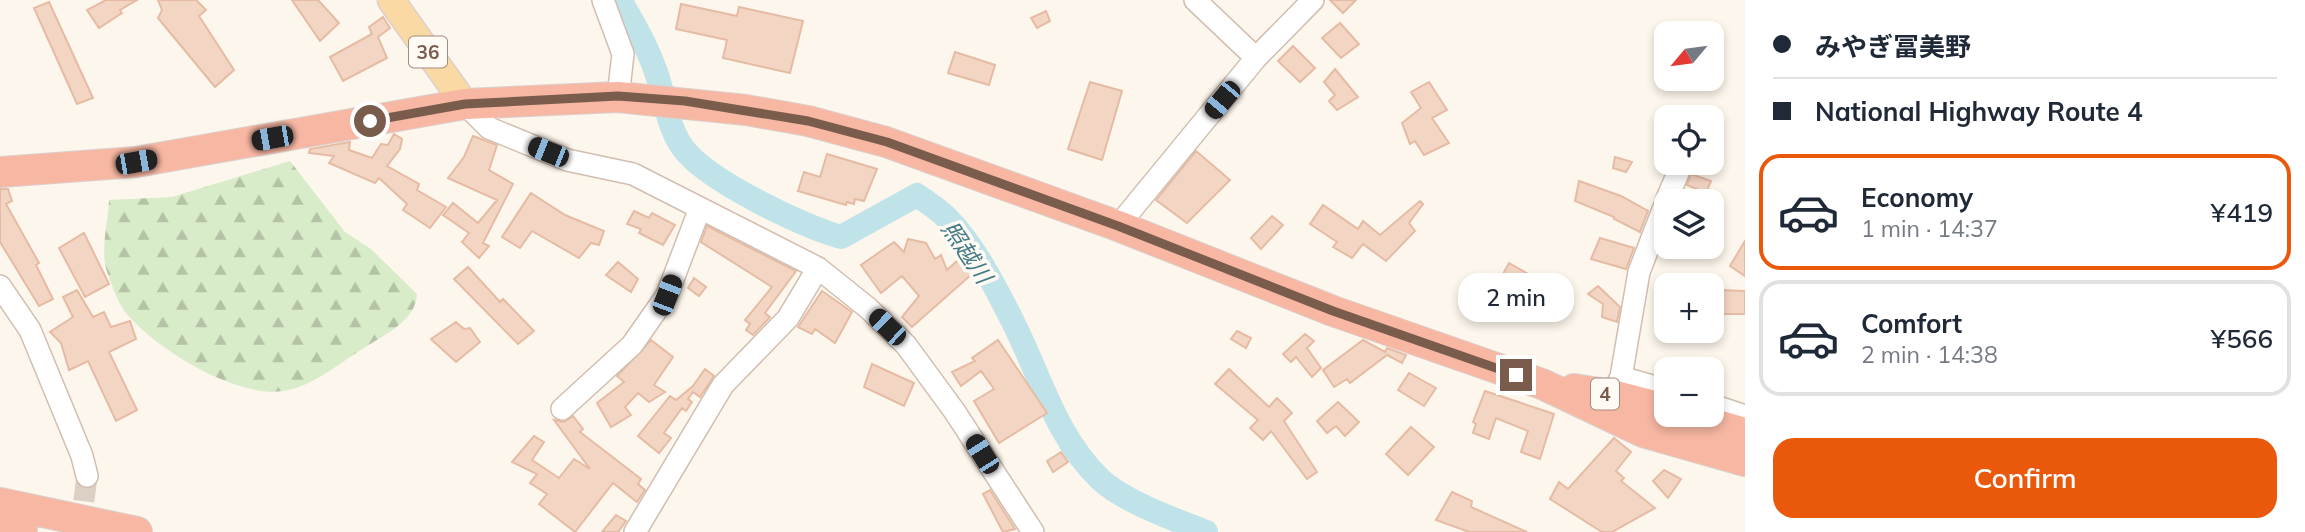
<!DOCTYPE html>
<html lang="en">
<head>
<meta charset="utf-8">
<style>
  :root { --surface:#fff; --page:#f2f2f3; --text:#1f2937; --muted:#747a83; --line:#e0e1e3; --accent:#ea580c }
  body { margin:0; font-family:Mulish,"Noto Sans JP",sans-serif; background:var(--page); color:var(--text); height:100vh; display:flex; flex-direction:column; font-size:26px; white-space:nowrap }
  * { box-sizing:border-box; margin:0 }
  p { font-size:23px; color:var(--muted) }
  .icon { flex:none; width:38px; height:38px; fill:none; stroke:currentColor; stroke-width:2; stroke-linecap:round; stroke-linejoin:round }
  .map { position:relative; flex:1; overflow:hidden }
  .sheet { display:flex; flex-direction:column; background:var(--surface); width:560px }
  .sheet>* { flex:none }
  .hud { display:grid; align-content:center; height:154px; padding:0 28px; background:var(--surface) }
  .needle { width:46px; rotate:241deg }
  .fabs { position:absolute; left:1654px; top:21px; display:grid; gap:14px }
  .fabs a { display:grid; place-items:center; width:70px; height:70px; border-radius:14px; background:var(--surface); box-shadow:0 4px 10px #0003; font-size:35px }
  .end { position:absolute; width:32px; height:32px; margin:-16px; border:9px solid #7a5c4d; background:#fff; box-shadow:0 0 0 4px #fff }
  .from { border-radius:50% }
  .bubble { position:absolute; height:49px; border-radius:21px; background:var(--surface); box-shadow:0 4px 10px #0003; font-size:23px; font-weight:600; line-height:49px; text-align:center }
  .car { position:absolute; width:21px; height:42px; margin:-21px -10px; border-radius:9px; box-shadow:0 0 5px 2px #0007; background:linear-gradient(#222 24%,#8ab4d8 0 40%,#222 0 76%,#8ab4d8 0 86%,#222 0) }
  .hud b { display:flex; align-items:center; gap:24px; height:66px; font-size:26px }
  .hud b+b { border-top:2px solid var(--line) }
  .hud i { width:18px; height:18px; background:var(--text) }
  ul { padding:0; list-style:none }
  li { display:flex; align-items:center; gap:21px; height:116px; margin:0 14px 10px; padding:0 14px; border:4px solid var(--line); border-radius:21px }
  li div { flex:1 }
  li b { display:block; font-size:26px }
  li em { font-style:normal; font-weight:600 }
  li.active { border-color:var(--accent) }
  li>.icon { width:63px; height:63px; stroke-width:1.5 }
  .button { display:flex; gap:14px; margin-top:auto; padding:14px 28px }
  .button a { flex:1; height:80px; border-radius:21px; background:var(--accent); color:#fff; font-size:28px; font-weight:600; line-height:80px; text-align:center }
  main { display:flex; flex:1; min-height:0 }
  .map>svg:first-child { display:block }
  .forest { fill:url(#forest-firs) }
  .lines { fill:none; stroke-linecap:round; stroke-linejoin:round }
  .river { stroke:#bfe3e8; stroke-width:24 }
  .building { fill:#f3d5c3; stroke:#e6bba3; stroke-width:2 }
  .minor-tunnel { stroke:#dcd0c4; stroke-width:21; stroke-dasharray:21 10; stroke-linecap:butt }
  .minor-casing { stroke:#d1beb0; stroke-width:24 }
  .major-casing { stroke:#dad1cd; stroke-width:29 }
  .highway-casing { stroke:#dad1cd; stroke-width:32 }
  .minor { stroke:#fff; stroke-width:21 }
  .major { stroke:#fbd9a5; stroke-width:26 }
  .highway { stroke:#f7b7a3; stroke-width:30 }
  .route { stroke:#7a5c4d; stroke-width:9 }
  .labels { text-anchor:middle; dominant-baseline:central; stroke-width:7; stroke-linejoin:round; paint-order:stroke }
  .shield { fill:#fffaf3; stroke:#a28b7f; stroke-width:2 }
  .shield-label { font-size:19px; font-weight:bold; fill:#7a5c4d }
  .water-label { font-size:23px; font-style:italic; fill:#437c86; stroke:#fffaf3 }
</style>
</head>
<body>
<main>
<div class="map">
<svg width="1745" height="532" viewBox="0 0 1745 532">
  <defs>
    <pattern id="forest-firs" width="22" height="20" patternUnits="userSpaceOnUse" patternTransform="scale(1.75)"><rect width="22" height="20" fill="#d8ecc9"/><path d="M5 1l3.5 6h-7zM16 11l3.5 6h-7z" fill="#b4c2a5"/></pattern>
  </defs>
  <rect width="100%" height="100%" fill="#fdf6ec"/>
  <!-- forest -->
  <path class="forest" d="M290,161L345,232L371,249L417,294C416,320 386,334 367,346C342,361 313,387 283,391C235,398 156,349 126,313C118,303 108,277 105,264C102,245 108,219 109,200L172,197Z"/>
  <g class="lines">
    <!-- river -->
    <path class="river" d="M620,0C634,24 647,46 656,72C665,97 667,126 683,148C706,180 802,226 841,237L917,195C927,202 938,209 947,218C974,245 996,288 1013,322C1040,375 1056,438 1101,480C1125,502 1176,520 1206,532"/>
  </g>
  <!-- building -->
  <path class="building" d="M106,0H137L120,10L122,13L99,28L87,10Z
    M158,0H196L206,10L199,16L234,70L215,87L158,18L162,10Z
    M292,0H318L339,23L320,41Z
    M1330,0H1356L1343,13Z
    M49,2L93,98L77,104L34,8Z
    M681,4L737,16L739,7L803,21L790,73L723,58L727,40L676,29Z
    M1046,11L1050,21L1037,28L1031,18Z
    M383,17L390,28L378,37L387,58L343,81L330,57L372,34L369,27Z
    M1340,23L1359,44L1341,58L1322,38Z
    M1293,46L1315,68L1300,82L1278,61Z
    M955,52L995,65L989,85L948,73Z
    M1335,69L1358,97L1337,110L1329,101L1335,95L1324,82Z
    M1090,82L1122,91L1102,160L1068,149Z
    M1429,82L1447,110L1432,118L1449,143L1424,155L1415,141L1410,144L1402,123L1421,108L1411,92Z
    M394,134L402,139L400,149L387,166L419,184L417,190L446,207L430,228L403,210L407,204L379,178L375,183L329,163L334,156L309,153L310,149L350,142L349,150L372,158L381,144L388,145Z
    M473,136L497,145L489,170L513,184L483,243L489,246L479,258L462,242L469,233L443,215L453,203L478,223L497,200L448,178L464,157Z
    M1196,151L1230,180L1187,223L1156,200Z
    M827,154L877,169L864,201L855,199L854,204L847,202L846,205L798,191L804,172L820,177Z
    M1615,157L1632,162L1626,172L1613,168Z
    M1691,174L1711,181L1706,193L1687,185Z
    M1579,181L1621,196L1648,211L1640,232L1614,219V217L1575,201Z
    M0,189H8L12,201L6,204L39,263L36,265L53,299L39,306L0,242Z
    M531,193L565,215L604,231L599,245L591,243L579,258L532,231L520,248L502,237Z
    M1420,201L1423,204L1409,223L1415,231L1386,261L1363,244L1352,258L1333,247L1337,242L1310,224L1323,205L1358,229L1363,221L1380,235Z
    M634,211L649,218L652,213L675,225L663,245L639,233L641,229L627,224Z
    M1272,216L1283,225L1261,249L1251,238Z
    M707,226L796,271L765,313L770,317L753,335L746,330L750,324L745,320L772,287L701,242Z
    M84,233L109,284L85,297L59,248Z
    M1600,238L1634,248L1626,269L1591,259Z
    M908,239L926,243L935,259L941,255L947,270L958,260L972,274L912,327L902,317L919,296L902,276L881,293L861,265L894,242L904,252Z
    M1745,241V276L1730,266Z
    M618,262L638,279L631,292L606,275Z
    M1509,263L1544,283L1536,293L1531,291L1527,299L1498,283Z
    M468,267L500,302L503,299L534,331L518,344L454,279Z
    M694,278L706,287L699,296L688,288Z
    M1598,286L1620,307L1617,322L1602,317L1603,304L1588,294Z
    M77,290L93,317L104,312L111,327L130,321L136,339L109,352L137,410L116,421L88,361L69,370L61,343L50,332L73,317L63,297Z
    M1720,290L1745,291V314H1720Z
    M822,291L852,312L835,343L815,329L812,334L798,327Z
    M456,322L464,329L470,328L480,342L456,362L431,339Z
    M1237,331L1251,338L1246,348L1231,339Z
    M1305,334L1314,341L1307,348L1321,368L1312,377L1296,357L1291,362L1283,354Z
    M651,340L673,357L654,385L665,392L649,402L638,393L625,407L631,415L611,427L597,403L624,382L617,376Z
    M998,340L1047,413L999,443L974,401L994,389L981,371L961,386L952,372L975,361L972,358Z
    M1363,340L1385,352L1387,348L1406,355L1402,363L1387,355L1350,383L1347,379L1334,387L1323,370Z
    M872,364L914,383L904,406L864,387Z
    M705,369L714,376L700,397L693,392L688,399L692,402L686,411L682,408L664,433L671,438L659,453L638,436L670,396L676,400L693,386Z
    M1229,369L1269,407L1277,398L1292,413L1284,421L1317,472L1307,479L1271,431L1263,440L1250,428L1258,420L1215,384Z
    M1409,373L1436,388L1424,406L1398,390Z
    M1485,391L1554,414L1540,459L1521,452L1528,431L1496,418L1489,439L1473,433L1476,424L1473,422Z
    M1338,402L1359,422L1345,436L1336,426L1327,433L1317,421Z
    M573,416L583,429L580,432L641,479L638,484L645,490L637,502L613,483L575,532L539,504L547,494L530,483L537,474L512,462L534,436L544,442L532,460L559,478L574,459L590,469L554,420L564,422Z
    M1411,427L1434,447L1408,475L1386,454Z
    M1614,438L1631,452L1616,471L1624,478L1621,481L1655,508L1612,532H1602L1550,499L1559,482L1568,489Z
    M1061,452L1068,462L1053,472L1047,461Z
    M1664,470L1681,479L1668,498L1653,481Z
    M990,490L1015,529L1003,532L983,494Z
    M1452,492L1472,501L1471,507L1527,532H1469L1436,520Z
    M616,515L626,521L618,532H602Z"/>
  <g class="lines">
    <!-- minor-tunnel -->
    <path class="minor-tunnel" d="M80,532L87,476"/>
    <!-- minor casing -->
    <g class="minor-casing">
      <path id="minor" d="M603,0L623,54L618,97
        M1195,0L1256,58
        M465,104L489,128L567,160L633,174L818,268L868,308L906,345L955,412L1033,532
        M1666,201L1678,173
        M1118,226L1256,58L1313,0
        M0,286L30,330L82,456L87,476
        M1621,377L1666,390
        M1712,405L1745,416
        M1606,406L1621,377L1639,272L1666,202
        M562,409L632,345L667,295L700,208
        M635,532L723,385L788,318L818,268"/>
    </g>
    <!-- major casing -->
    <g class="major-casing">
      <path id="major" d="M391,0L465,104"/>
    </g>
    <!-- highway casing -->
    <g class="highway-casing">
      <path id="highway" d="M0,172L136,162L465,104L618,97L746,110L808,121L886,142L1118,226L1333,311L1542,384L1643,432L1745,461
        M1574,389L1612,395L1666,409
        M1683,415L1745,433
        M0,503L137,532
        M0,527L22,532"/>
    </g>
    <!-- minor -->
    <use href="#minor" class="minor"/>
    <!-- major -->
    <use href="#major" class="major"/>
    <!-- highway -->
    <use href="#highway" class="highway"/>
  </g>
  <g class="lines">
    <!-- route -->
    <path class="route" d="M370,121L465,104L618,96L685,101L808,121L887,142L1118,226L1333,311L1516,375"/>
  </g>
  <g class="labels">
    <!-- shield labels -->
    <g class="shield">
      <rect x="409" y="36.5" width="38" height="31" rx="5"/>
      <rect x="1591" y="378.5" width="28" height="31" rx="5"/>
    </g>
    <g class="shield-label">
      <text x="428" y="52">36</text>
      <text x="1605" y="394">4</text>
    </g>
    <!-- water labels -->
    <g class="water-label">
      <text transform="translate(967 252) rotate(56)">照越川</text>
    </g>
  </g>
</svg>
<div class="fabs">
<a><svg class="needle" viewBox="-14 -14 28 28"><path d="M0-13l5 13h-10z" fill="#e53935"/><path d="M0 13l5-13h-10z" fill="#747a83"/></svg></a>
<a><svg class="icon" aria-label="locate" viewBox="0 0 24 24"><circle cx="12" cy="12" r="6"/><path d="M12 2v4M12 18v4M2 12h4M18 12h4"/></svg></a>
<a><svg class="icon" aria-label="layers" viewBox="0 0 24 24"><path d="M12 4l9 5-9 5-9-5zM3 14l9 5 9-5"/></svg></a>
<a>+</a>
<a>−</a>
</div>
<i class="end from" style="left:370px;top:121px"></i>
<i class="end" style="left:1516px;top:375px"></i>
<div class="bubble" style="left:1458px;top:273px;width:116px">2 min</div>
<i class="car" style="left:1222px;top:100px;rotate:220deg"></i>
<i class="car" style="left:272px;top:138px;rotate:260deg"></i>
<i class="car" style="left:548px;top:152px;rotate:292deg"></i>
<i class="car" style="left:136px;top:162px;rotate:80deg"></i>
<i class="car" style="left:667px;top:295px;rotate:21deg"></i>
<i class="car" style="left:887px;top:327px;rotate:314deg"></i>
<i class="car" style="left:982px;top:454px;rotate:328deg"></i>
</div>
<section class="sheet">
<div class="hud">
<b><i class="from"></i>みやぎ冨美野</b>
<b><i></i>National Highway Route 4</b>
</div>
<ul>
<li class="active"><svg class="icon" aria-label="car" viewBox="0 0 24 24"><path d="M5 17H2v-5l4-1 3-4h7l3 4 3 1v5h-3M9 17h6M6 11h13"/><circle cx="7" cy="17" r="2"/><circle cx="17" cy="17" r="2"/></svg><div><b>Economy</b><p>1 min · 14:37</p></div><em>¥419</em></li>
<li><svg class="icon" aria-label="car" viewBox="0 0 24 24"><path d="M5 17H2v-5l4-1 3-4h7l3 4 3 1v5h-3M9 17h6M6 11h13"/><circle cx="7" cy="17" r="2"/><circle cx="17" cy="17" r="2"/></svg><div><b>Comfort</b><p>2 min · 14:38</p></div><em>¥566</em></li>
</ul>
<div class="button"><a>Confirm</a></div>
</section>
</main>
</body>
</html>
